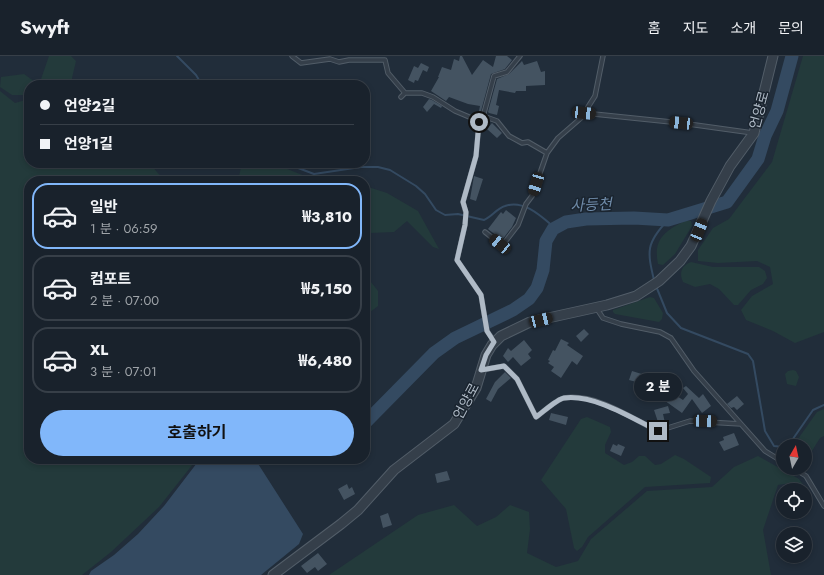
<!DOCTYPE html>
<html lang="ko">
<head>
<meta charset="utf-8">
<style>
  :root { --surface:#19222c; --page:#262f38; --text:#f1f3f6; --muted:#9fa4a9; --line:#373f48; --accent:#81b7fa }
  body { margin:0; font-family:Jost,"Noto Sans KR",sans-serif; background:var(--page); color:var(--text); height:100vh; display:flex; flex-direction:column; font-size:15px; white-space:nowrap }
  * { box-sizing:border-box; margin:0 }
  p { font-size:13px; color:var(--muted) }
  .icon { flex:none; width:22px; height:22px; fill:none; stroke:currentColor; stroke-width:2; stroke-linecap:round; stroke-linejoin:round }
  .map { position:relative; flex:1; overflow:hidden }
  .panel { position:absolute; left:24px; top:120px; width:346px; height:288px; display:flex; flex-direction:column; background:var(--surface); border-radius:16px; box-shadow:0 2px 6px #0003,0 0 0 1px var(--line) }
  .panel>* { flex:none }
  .guide { position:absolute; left:24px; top:24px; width:346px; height:88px; border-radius:16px; box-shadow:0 2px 6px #0003,0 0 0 1px var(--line); display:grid; align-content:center; height:88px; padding:0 16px; background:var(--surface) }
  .needle { width:26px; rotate:9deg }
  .fabs { position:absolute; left:776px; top:383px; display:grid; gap:8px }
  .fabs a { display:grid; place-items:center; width:36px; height:36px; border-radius:50%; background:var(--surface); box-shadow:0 2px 6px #0003,0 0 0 1px var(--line); font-size:20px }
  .end { position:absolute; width:18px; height:18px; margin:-9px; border:5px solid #afbac6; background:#111; box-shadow:0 0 0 2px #111 }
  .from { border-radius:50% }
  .bubble { position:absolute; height:28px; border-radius:14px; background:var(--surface); box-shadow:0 2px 6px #0003,0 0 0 1px var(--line); font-size:13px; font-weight:700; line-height:28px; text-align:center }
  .car { position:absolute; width:12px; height:24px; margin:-12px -6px; border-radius:5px; box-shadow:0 0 3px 1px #0007; background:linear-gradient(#222 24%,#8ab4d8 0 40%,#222 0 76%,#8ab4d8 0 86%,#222 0) }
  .guide b { display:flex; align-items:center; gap:14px; height:38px; font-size:15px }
  .guide b+b { border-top:1px solid var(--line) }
  .guide i { width:10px; height:10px; background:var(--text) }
  ul { padding:7px 0 0; list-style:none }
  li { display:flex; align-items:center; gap:12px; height:66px; margin:0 8px 6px; padding:0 8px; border:2px solid var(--line); border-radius:16px }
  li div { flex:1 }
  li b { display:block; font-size:15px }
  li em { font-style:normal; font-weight:700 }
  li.active { border-color:var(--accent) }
  li>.icon { width:36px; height:36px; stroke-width:1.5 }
  .button { display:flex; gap:8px; margin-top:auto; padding:8px 16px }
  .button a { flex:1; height:46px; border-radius:24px; background:var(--accent); color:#111; font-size:16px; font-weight:700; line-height:46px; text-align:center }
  header { display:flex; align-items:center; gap:24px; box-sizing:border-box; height:56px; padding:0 20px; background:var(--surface); border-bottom:1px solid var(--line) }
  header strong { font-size:19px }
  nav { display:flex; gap:22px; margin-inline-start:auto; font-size:14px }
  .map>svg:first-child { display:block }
  .green { fill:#233a3b }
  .water { fill:#344a61 }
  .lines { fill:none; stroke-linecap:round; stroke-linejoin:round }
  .stream { stroke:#344a61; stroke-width:2 }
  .river { stroke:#344a61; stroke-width:13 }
  .building { fill:#445361 }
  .service-casing { stroke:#525d68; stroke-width:5.5 }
  .tertiary-casing { stroke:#525d68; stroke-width:11 }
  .service { stroke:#353f4a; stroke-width:3.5 }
  .tertiary { stroke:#353f4a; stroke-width:9 }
  .route { stroke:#afbac6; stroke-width:5 }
  .labels { text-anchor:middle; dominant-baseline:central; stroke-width:3; stroke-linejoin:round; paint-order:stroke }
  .street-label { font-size:14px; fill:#afbac6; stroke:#1a242f }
  .water-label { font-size:15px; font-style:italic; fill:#708caa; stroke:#1a242f }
</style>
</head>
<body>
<header>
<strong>Swyft</strong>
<nav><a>홈</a><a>지도</a><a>소개</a><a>문의</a></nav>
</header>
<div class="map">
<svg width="824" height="519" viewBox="0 0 824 519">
  <rect width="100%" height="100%" fill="#212d3a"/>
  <!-- green -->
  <path class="green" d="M49,0H71L76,5L72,22L73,29H39Z
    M803,0H824V276L795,287L773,275L746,264L741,254L752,240L773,228L770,211L757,205L718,207L698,205V194L713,172L729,163L772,106Z
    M24,18L35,26L34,29H29V39H12L0,31L1,21Z
    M0,35L15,47L29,43V107H149L165,125H29V403H197L159,451L111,496L82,519H0Z
    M242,107H272L305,120L340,125H238Z
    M365,130L387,137L418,155L439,193L433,191L407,165L394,176L370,177L365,191Z
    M685,165H691L692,170L675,198L663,209L658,208C653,184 664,175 685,165Z
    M691,206L713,211H759L765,215L767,222L763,228L751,234L738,249H734L719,233L710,228L695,231L683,226C679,217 681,210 691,206Z
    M365,226H371L378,235V250L365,260Z
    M650,241L654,242L663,257L662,263L659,266L615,258L613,256V254Z
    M793,314L796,315L799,321L796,330L787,328L785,318L788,315Z
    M824,353V380L820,382L805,406V390H793L817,356Z
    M587,361L610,371L611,376L605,389V397L624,409L632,406L639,400H645L655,409L661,408L675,399L684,403L711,421L710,427L645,431L588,481L582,491L577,495L574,492L566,453L541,424L581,363Z
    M758,400L799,423L806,433L800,434L791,427L778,429L763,474L771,519H329L418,459L454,449L477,470L496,461L510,449L529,456L530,473L527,497L556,511L578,505L591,483L647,435L712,431L734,411Z"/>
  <!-- water -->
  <path class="water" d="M200,403H255L303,478L299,488L261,519H89L91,515L114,499L138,478L164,450Z"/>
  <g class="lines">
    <!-- stream -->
    <path class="stream" d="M177,0L196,19L202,29
      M285,107L314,118L361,111H378L390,114L416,130L425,138L436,154L445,159L458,158L484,164C492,161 497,152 505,150C524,143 542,161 555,172
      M654,224C647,195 646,187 668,164
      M656,230L667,257L681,272L748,298L753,305L765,375L774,390L783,391
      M788,390L813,354L824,349"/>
    <!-- river -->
    <path class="river" d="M365,367L434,297L455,282L513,254L529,243L537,232L543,214L546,185L553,173L566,166L586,163L634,162L668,164L727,146L758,103L765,80L777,55L792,0"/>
  </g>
  <!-- building -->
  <path class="building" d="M460,0H462L472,19L483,4L493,11L496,0H507L512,4L505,13L491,18L481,55H479L480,50L468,48L449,41L446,45L431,35L439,21H438L442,11L451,14L454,3L459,5Z
    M522,5L524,9L537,5L541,16L545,15V29L526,30V35H516L515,37L499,34L496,49L499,50L497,59L489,57L488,56L497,23L509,18Z
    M421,7L429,11L427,16L423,14L418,25L415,24L414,27L408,24L414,10L418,12Z
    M429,43L432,44L442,50L441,52L434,48L427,56L423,51Z
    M492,67L502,77L497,82L487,73Z
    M474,120L483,123L476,145L470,143Z
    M506,154L516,162L512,171L502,184L488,173L501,156L503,158Z
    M584,273L589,278L581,286L576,280Z
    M561,283L569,287L567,289L583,300L577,309L572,305L561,322L551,315L554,311L548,307L550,305L548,304L553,294L555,295Z
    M524,284L532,294L528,298L531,302L521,310L513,301L508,306L503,300L508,292L511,295Z
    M632,315L645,319L683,344L688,338L683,332L686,330L699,342L703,338L711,350L702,357L692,343L682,357L640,327L629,324Z
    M505,316L511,322L498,333L491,346L486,343L495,326Z
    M737,340L744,348L737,354L734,351L731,352L727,348Z
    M668,350L670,357L663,358L665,367L659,369L654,354Z
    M551,357L568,361L566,369L549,364Z
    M734,377L739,389L724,395L719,386L724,384L723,381Z
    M613,388L617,390L618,388L625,391L621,400L610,395Z
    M447,415L450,424L437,427L435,418Z
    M347,428L349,433L352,431L355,438L344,444L338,433Z
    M388,457L392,469L383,472L380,460Z
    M318,497L327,508L318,515L315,511L307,517L301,510Z"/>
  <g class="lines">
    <!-- service casing -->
    <g class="service-casing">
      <path id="service" d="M292,0L301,7L330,3L339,6L349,4H385L388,17L405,37
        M401,41L405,37H422L433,41L455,55L474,63L479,67
        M584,57L681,67L753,77
        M483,60L497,65L509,80L522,87L528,86L547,97
        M485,176L500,188L505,186L518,169L526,148L532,140L547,97L558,82L581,62L595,40L603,0
        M597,253L603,262L621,268L660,276L671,282L694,315L741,368
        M494,285L487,275L481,239L457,204L465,169L466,157L463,146L476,100L479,67L484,57L494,20L507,16L520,0
        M482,314L504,310L517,323L536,361C542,357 557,343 564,342C596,337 631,362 658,375L690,365L741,368L765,395L783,406
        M793,412L806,420L824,450"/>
    </g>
    <!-- tertiary casing -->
    <g class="tertiary-casing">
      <path id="tertiary" d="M273,519L341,468L358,454L394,414L454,368L476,332L486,299L492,289L501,280L530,266L607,249L636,240L659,225L680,205L691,190L711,145L730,110L754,77L773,0"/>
    </g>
    <!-- service -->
    <use href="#service" class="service"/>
    <!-- tertiary -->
    <use href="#tertiary" class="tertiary"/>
  </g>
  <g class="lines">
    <!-- route -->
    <path class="route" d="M479,66L476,100L463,146L466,156L465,169L457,204L481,239L487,275L494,286L486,299L481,314L504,310L517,323L536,361C542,357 557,343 564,342C594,338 632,362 658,375"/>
  </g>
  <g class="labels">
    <!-- street labels -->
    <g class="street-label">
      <text transform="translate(759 54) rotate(-75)">언양로</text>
      <text transform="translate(466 345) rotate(-62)">언양로</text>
    </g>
    <!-- water labels -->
    <g class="water-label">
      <text transform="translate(591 149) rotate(-3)">사등천</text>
    </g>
  </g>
</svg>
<div class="fabs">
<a><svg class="needle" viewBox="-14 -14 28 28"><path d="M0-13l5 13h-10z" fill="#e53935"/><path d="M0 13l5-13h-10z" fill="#9fa4a9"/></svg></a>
<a><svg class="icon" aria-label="locate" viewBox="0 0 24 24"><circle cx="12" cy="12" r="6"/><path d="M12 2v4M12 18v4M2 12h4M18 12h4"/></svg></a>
<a><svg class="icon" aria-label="layers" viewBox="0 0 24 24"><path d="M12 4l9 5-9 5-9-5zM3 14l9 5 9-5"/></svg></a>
</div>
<i class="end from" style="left:479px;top:66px"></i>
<i class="end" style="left:658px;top:375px"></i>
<div class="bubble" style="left:634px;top:317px;width:48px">2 분</div>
<i class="car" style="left:584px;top:57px;rotate:96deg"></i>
<i class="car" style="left:681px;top:67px;rotate:276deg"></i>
<i class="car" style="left:536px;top:128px;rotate:197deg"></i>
<i class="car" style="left:699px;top:174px;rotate:22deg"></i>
<i class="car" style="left:500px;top:188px;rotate:309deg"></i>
<i class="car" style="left:541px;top:264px;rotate:76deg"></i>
<i class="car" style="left:705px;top:365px;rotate:92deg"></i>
<div class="guide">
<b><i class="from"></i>언양2길</b>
<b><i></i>언양1길</b>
</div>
<section class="panel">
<ul>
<li class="active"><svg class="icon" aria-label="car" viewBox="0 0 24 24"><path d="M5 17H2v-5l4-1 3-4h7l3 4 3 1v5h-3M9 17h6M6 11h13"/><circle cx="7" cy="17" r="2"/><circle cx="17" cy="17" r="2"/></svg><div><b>일반</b><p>1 분 · 06:59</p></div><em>₩3,810</em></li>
<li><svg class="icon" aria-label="car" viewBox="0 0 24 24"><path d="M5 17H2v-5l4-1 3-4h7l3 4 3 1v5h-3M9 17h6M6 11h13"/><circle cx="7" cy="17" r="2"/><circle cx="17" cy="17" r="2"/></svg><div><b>컴포트</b><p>2 분 · 07:00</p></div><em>₩5,150</em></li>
<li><svg class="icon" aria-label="car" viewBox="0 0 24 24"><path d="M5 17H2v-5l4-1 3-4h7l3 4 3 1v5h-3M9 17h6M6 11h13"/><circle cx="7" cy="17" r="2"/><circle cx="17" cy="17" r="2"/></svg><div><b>XL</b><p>3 분 · 07:01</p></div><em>₩6,480</em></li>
</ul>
<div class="button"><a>호출하기</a></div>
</section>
</div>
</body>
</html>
